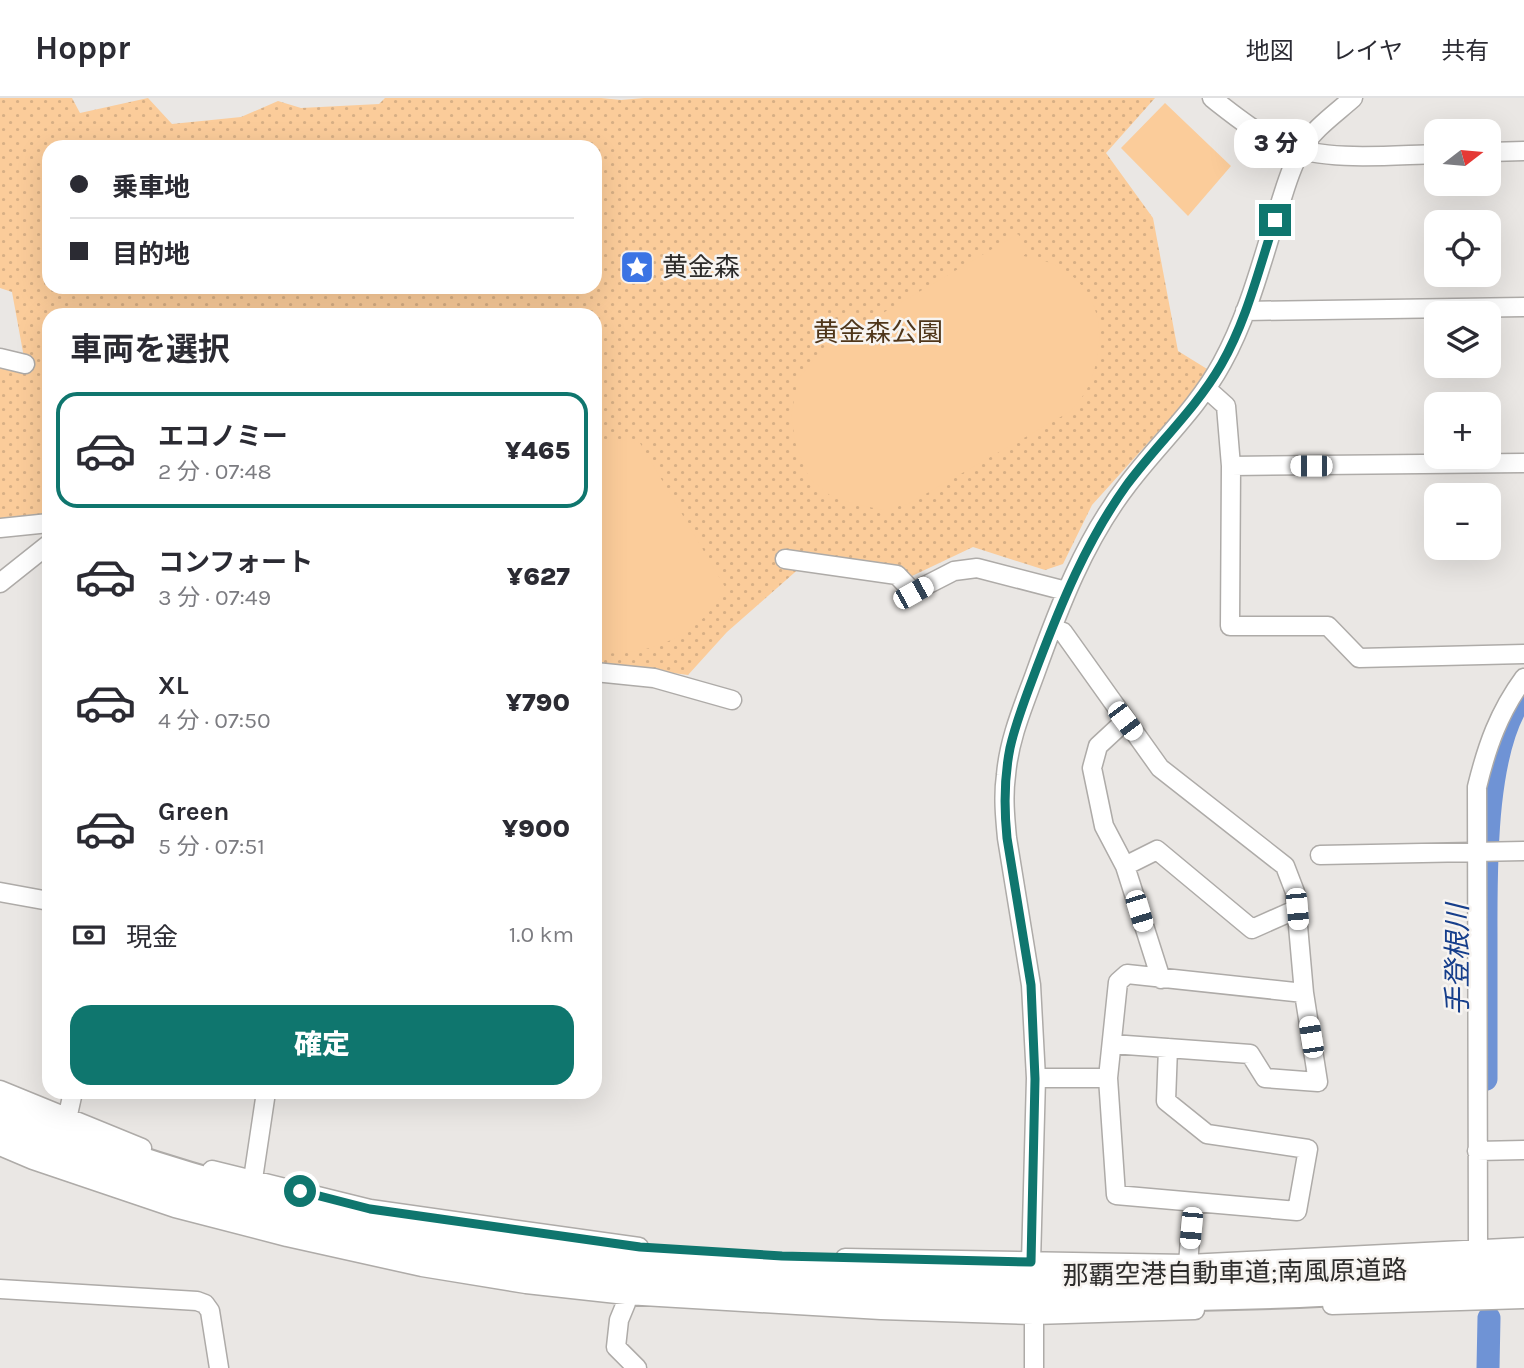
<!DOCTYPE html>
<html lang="ja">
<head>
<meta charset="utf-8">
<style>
  :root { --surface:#fff; --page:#f7f7f7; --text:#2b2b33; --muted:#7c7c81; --line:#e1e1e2; --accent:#0f766e }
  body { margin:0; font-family:Karla,"Noto Sans JP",sans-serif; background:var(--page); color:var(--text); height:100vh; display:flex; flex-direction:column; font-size:26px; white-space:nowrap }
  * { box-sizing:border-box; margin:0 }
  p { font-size:23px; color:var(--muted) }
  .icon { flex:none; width:38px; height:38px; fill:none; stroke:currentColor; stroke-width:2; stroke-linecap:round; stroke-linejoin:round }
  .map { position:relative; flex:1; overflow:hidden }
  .drawer { position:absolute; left:42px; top:210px; width:560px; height:791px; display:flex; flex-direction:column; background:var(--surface); border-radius:21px; box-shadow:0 7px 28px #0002 }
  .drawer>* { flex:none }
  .guide { position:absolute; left:42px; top:42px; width:560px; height:154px; border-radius:21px; box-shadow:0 7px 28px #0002; display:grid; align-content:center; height:154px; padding:0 28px; background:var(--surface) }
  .needle { width:46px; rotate:74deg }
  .tools { position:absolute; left:1424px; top:21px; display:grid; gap:14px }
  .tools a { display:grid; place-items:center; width:77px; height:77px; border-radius:14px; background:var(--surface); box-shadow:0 7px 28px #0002; font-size:35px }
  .end { position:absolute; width:32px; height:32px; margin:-16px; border:9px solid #0f766e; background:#fff; box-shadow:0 0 0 4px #fff }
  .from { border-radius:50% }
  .bubble { position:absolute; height:49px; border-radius:21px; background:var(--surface); box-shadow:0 7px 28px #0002; font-size:23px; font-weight:800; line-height:49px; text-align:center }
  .car { position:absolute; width:21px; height:42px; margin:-21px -10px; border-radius:9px; box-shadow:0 0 5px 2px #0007; background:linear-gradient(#fff 24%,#345 0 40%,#fff 0 76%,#345 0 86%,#fff 0) }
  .guide b { display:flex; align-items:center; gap:24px; height:66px; font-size:26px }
  .guide b+b { border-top:2px solid var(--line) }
  .guide i { width:18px; height:18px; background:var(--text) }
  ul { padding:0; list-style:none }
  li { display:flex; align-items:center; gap:21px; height:116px; margin:0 14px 10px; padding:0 14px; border:4px solid transparent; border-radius:21px }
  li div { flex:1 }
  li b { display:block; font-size:26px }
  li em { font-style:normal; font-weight:800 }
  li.selected { border-color:var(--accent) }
  li>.icon { width:63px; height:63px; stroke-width:1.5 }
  h2 { padding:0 28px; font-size:32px; line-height:84px }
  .pay { display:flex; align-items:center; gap:18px; height:77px; padding:0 28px; font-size:26px }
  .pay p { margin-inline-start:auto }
  .cta { display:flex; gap:14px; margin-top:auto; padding:14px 28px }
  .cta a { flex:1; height:80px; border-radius:21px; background:var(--accent); color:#fff; font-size:28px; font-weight:800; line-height:80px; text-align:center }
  header { display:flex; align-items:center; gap:42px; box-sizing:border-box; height:98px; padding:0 35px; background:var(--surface); border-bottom:2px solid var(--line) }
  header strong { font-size:33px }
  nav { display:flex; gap:38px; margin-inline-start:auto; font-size:24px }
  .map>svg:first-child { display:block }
  .grass { fill:url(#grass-dots); fill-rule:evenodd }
  .garden { fill:#fbcc9a }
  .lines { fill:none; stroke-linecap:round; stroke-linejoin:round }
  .river { stroke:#6f93d5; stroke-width:23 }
  .minor-casing { stroke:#aeaba8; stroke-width:21 }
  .highway-casing { stroke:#aeaba8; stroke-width:30 }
  .minor { stroke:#fff; stroke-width:18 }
  .highway { stroke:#fff; stroke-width:26 }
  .route { stroke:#0f766e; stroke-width:9 }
  .labels { text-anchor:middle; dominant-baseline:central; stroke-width:5; stroke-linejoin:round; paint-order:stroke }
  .poi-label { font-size:26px; fill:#2c2b2a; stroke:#f7f4f1; text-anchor:start }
  .park-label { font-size:26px; fill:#4f361a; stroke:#f7f4f1 }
  .street-label { font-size:26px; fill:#2c2b2a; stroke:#f7f4f1 }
  .water-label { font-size:28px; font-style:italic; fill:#163e8b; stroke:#f7f4f1 }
</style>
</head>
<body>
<header>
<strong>Hoppr</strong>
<nav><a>地図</a><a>レイヤ</a><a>共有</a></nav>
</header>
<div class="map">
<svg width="1524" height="1270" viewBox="0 0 1524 1270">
  <defs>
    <pattern id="grass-dots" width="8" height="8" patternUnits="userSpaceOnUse" patternTransform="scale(1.75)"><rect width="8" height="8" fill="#fbcc9a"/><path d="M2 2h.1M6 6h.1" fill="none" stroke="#d7af85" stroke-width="1.8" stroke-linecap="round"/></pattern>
  </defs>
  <rect width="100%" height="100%" fill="#eae7e4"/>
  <!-- grass -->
  <path class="grass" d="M0,0H72L80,15L148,0L172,26L241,19L278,3L301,10L379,6L385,0H601L621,2L644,0H1155L1106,55L1153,120L1178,253L1212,274L1092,407L1063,466L1045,472L973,449L912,478L811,460L727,534L688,577L595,565V217H49V421L0,423V267L25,265L12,194L0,190ZM49,49H595V189H49Z"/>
  <!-- garden -->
  <path class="garden" d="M1165,5L1231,68L1188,118L1121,50Z
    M1018,136L1029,153L1023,158C1094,168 1116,228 1087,291C1083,299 1076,306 1071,313L908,406L883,412L855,406L832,399L809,380L796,347L791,318L798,281L823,250Z
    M612,341L640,345L725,489C704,537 645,561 595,554V356Z"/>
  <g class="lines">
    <!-- river -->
    <path class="river" d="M1486,981C1486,934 1486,888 1486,841C1486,776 1483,649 1524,597
      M1488,1270L1489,1220"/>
    <!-- minor casing -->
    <g class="minor-casing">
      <path id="minor" d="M1212,0C1235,18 1258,37 1285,47C1329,64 1390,57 1437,56
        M1489,54L1524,53
        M1245,213L1524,209
        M0,260L25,266
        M1207,291L1226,308L1231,368L1230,528H1328L1359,560L1524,556
        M1231,368L1524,365
        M0,430L49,425
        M785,461L897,477L913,494L954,473L977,470L1066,493
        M0,485L49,446
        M1052,531L1063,534L1160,670L1285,768L1295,794L1304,895L1318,984L1265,980L1250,956L1112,946
        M595,574L654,580L732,602
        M1125,623L1098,648L1092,670L1104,728L1125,768L1161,881
        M1320,757L1524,753
        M1125,768L1157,752L1252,831L1297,811
        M0,794L49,803
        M1036,980H1108L1118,884L1127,876L1304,895
        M1108,980L1116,1097L1297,1113L1308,1051L1207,1036L1166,1003L1168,950
        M0,992L142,1050
        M67,1021L73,994
        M0,1048L33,1062L175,1110L287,1139L422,1169L526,1186L626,1197L881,1212L1034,1217L1195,1212
        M1477,1053L1524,1052
        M212,1072L370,1111L639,1149
        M253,1081L266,994
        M1478,1150L1477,689C1487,648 1499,614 1524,580
        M845,1160L1188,1166L1524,1149
        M1031,1164L1036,980L1031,887L1007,740C1005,719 1003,698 1006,677C1009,641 1023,609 1035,576C1059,509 1084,443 1128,386C1159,345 1197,311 1222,265C1248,218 1262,163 1278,112C1285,92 1290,70 1301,52C1313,31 1335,16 1353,0
        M1188,1166L1193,1104
        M0,1191L197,1203L205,1206L210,1213L219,1270
        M626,1197V1205L619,1222L616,1249L637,1270
        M1332,1207L1524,1201
        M1034,1217V1270"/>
    </g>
    <!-- highway casing -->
    <g class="highway-casing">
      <path id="highway" d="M0,1011C170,1080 350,1127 532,1150C640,1164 748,1168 857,1173C1002,1179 1146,1181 1291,1177C1369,1175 1447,1169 1524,1164
        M0,1033C199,1113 412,1159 625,1180C707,1188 790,1192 873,1195C1015,1200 1157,1202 1299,1196C1374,1193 1449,1188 1524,1183"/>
    </g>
    <!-- minor -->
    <use href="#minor" class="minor"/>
    <!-- highway -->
    <use href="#highway" class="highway"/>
  </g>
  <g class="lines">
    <!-- route -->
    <path class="route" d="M300,1093L370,1111L640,1149L782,1158L1031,1164L1035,981L1031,887L1007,740C1004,710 1004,680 1010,650C1016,623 1027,596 1037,569C1061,506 1086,444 1126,388C1157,346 1195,312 1221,267C1247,222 1259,170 1275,122"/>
  </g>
  <!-- icons -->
  <defs>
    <g id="sight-square" transform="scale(1.75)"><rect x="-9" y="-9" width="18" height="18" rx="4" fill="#3b74e4" stroke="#f7f4f1"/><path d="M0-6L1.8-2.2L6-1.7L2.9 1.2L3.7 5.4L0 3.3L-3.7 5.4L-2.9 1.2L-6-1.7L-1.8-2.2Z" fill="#fff"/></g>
  </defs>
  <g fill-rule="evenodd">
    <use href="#sight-square" x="637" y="169"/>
  </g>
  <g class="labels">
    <!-- poi labels -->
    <g class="poi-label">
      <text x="662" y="169">黄金森</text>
    </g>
    <!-- park labels -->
    <g class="park-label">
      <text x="878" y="234">黄金森公園</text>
    </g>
    <!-- street labels -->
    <g class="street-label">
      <text transform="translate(1235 1175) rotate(-1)">那覇空港自動車道;南風原道路</text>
    </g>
    <!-- water labels -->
    <g class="water-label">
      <text transform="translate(1457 862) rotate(-90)">手登根川</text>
    </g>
  </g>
</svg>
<div class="tools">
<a><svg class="needle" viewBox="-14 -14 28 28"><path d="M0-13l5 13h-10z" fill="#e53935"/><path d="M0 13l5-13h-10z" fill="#7c7c81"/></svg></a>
<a><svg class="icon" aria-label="locate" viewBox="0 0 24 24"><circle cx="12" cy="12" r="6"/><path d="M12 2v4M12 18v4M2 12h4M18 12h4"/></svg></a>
<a><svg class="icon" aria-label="layers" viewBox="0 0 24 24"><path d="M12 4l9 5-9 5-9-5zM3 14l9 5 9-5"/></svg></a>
<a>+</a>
<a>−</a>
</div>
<i class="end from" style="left:300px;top:1093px"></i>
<i class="end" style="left:1275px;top:122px"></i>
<div class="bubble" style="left:1234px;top:21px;width:84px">3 分</div>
<i class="car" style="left:1311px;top:368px;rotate:270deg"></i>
<i class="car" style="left:913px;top:495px;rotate:61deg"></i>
<i class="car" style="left:1125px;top:623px;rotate:143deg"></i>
<i class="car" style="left:1297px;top:811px;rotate:175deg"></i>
<i class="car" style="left:1139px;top:813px;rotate:163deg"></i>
<i class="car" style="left:1311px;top:939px;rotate:351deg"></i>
<i class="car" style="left:1191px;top:1130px;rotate:185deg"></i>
<div class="guide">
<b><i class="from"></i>乗車地</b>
<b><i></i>目的地</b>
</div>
<section class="drawer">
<h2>車両を選択</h2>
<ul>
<li class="selected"><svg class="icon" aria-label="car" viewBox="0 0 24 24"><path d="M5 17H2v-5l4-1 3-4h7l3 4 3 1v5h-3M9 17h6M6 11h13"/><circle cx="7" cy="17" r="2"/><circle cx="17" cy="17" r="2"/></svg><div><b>エコノミー</b><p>2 分 · 07:48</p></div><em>¥465</em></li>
<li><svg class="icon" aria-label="car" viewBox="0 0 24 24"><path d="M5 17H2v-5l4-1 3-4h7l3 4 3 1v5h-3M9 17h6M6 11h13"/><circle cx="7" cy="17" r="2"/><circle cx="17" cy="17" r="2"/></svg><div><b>コンフォート</b><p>3 分 · 07:49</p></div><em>¥627</em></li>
<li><svg class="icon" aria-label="car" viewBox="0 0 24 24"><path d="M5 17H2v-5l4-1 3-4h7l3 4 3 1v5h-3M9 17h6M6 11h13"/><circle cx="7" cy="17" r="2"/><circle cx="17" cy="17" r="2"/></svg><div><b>XL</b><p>4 分 · 07:50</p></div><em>¥790</em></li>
<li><svg class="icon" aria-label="car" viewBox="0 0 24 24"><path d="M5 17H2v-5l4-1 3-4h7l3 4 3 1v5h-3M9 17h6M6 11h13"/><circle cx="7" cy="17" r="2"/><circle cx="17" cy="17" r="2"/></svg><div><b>Green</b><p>5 分 · 07:51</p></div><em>¥900</em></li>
</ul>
<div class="pay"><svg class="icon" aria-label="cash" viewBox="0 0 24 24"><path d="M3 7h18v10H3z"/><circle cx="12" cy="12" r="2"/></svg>現金<p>1.0 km</p></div>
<div class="cta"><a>確定</a></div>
</section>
</div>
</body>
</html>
